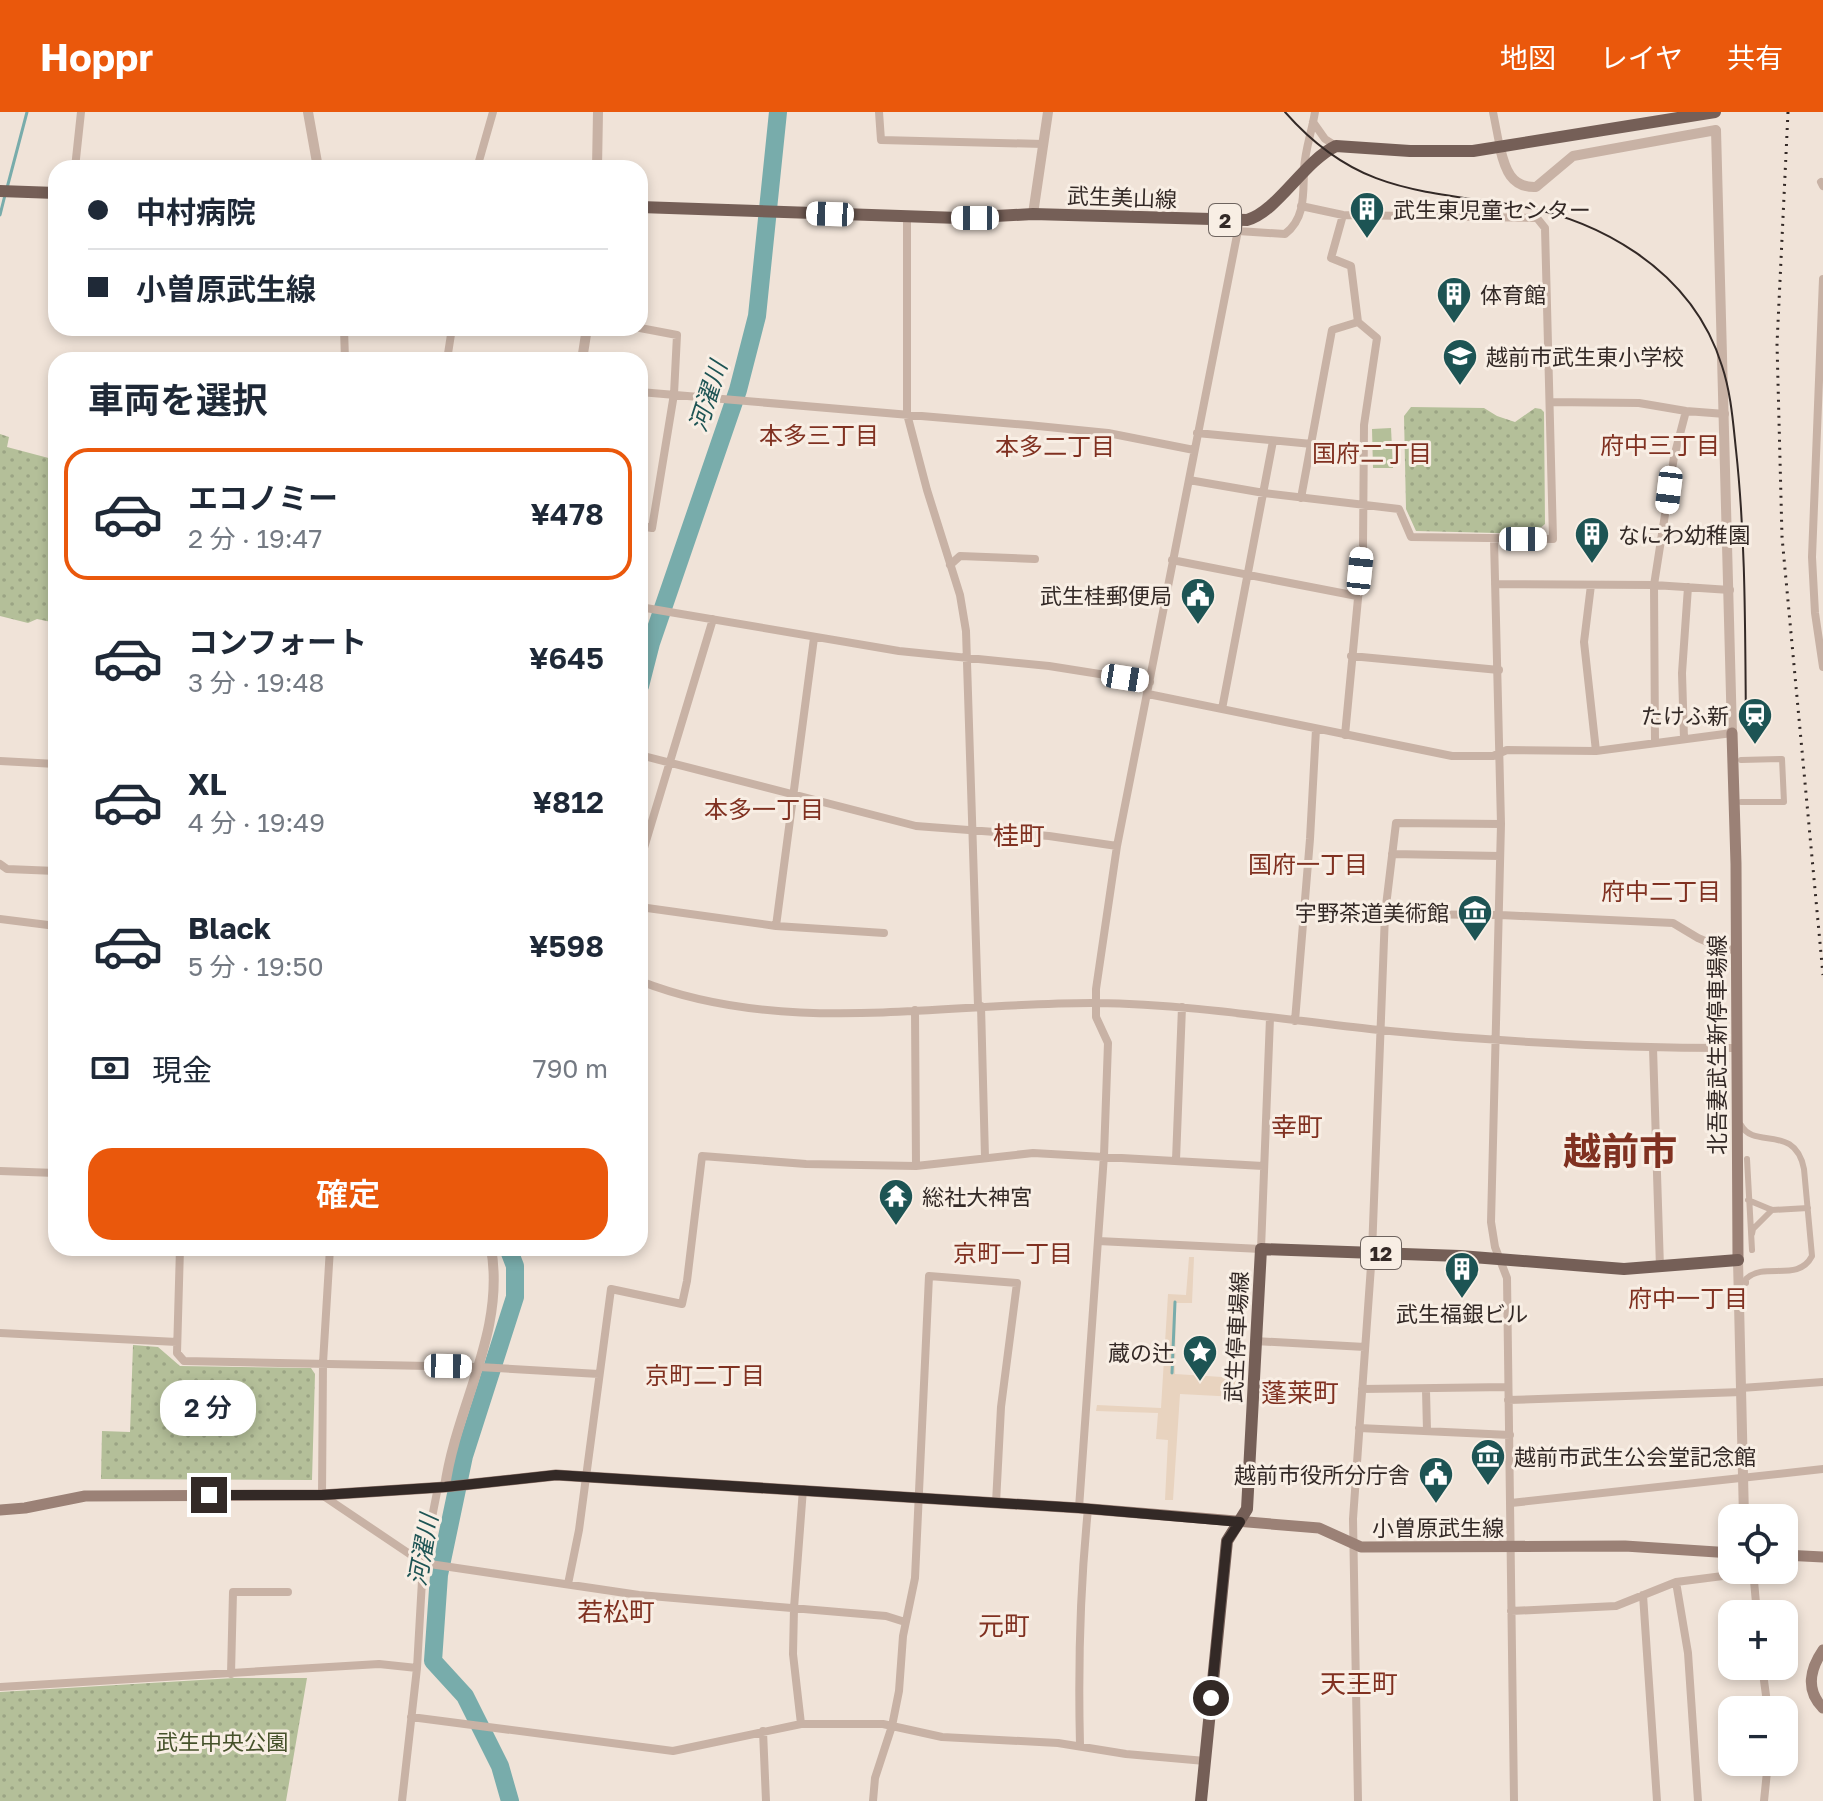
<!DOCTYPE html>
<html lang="ja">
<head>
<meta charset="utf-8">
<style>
  :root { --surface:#fff; --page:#f2f2f3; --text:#1f2937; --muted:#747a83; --line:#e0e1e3; --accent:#ea580c }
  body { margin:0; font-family:"Golos Text","Noto Sans JP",sans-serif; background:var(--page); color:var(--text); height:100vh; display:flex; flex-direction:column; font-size:30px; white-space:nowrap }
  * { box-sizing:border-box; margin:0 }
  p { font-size:26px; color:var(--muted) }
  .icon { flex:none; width:44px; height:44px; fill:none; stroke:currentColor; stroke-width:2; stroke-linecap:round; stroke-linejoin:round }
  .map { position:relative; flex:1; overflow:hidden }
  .side { position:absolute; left:48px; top:240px; width:600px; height:904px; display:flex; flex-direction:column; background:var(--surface); border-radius:24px; box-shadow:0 4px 12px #0003 }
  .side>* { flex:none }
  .hud { position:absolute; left:48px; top:48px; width:600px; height:176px; border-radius:24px; box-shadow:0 4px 12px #0003; display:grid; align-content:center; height:176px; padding:0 40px; background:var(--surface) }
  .controls { position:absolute; left:1718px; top:1392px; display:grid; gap:16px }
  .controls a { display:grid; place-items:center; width:80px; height:80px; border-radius:16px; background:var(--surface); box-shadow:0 4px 12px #0003; font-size:40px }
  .end { position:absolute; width:36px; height:36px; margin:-18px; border:10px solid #332926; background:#fff; box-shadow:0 0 0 4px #fff }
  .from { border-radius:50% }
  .bubble { position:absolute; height:56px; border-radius:24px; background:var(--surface); box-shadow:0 4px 12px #0003; font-size:26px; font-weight:600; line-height:56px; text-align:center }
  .car { position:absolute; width:24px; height:48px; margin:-24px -12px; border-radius:10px; box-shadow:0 0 6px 2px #0007; background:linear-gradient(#fff 24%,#345 0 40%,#fff 0 76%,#345 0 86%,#fff 0) }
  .hud b { display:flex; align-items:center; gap:28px; height:76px; font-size:30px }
  .hud b+b { border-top:2px solid var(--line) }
  .hud i { width:20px; height:20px; background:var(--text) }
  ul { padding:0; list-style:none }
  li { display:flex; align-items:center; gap:24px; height:132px; margin:0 16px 12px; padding:0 24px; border:4px solid transparent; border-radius:24px }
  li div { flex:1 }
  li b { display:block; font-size:30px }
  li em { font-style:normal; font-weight:600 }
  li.current { border-color:var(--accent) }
  li>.icon { width:72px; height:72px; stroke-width:1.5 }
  h2 { padding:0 40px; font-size:36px; line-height:96px }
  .pay { display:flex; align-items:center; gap:20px; height:88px; padding:0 40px; font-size:30px }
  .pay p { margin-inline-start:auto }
  .cta { display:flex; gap:16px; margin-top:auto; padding:16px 40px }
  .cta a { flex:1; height:92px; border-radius:24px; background:var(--accent); color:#fff; font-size:32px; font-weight:600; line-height:92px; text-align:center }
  header { display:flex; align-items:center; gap:48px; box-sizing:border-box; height:112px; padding:0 40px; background:var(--accent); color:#fff }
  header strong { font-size:38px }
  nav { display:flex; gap:44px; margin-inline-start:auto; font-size:28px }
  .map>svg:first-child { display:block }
  .grass { fill:url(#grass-dots) }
  .garden { fill:#b4bf99 }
  .plaza { fill:#e8d3bf }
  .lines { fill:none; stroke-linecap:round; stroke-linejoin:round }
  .stream { stroke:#78acab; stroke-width:3 }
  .river { stroke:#78acab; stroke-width:18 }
  .pedestrian { stroke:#c8b2a5; stroke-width:6 }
  .minor { stroke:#c8b2a5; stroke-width:8 }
  .tertiary { stroke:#c8b2a5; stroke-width:10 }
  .secondary { stroke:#9b8176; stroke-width:11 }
  .primary { stroke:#755f57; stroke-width:12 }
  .tram { stroke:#332926; stroke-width:2 }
  .rail { stroke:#332926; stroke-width:3; stroke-dasharray:2 6; stroke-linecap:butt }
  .route { stroke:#332926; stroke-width:10 }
  .labels { text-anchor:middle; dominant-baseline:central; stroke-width:6; stroke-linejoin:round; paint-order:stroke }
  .shield { fill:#f8eee4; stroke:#6e645f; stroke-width:2 }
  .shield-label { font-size:20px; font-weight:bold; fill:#332926 }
  .street-label { font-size:22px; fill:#332926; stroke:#f8eee4 }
  .poi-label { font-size:22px; fill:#332926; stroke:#f8eee4; text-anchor:start }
  .park-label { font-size:22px; fill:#45512a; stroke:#f8eee4 }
  .water-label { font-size:24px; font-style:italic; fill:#1d5454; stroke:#f8eee4 }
  .neighbourhood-label { font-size:24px; fill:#803121; stroke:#f8eee4 }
  .quarter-label { font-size:26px; fill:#803121; stroke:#f8eee4 }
  .town-label { font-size:38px; font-weight:bold; fill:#803121; stroke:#f8eee4 }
</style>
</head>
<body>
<header>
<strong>Hoppr</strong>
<nav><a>地図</a><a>レイヤ</a><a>共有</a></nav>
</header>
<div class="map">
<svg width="1823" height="1689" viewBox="0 0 1823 1689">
  <defs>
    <pattern id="grass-dots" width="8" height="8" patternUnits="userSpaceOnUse" patternTransform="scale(2)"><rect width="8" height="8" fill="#b4bf99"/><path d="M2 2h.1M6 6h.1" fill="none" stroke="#9ba484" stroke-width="1.8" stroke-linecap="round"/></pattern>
  </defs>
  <rect width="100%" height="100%" fill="#f0e3d8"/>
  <!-- grass -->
  <path class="grass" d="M1411,295L1484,296L1497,304L1515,310L1535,296L1541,297L1544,300L1545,412L1533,422L1416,419L1406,397L1404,304Z
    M0,322L9,325L7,335L56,348V511L37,507L28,511L0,504Z
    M133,1233L158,1235L180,1254L311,1256L315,1262L312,1368L101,1367L102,1319L130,1320Z
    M234,1566H307L286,1689H0V1580Z"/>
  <!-- garden -->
  <path class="garden" d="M1391,316L1393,356H1373L1372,317Z"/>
  <!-- plaza -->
  <path class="plaza" d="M1189,1145H1194L1192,1191H1176L1175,1262L1238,1266L1237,1285L1180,1282L1173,1388H1165L1168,1328L1156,1327L1158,1301L1096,1299L1097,1293L1161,1296L1168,1182L1186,1183Z"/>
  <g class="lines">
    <!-- stream -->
    <path class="stream" d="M7,76L27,0
      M0,103L5,83
      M1172,1261L1175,1190"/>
    <!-- river -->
    <path class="river" d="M640,574L651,531L738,278L757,204L778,0
      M508,1136L515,1154V1185L464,1344L439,1463L433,1549L465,1584L500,1654L510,1689"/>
    <!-- pedestrian -->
    <path class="pedestrian" d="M1741,648L1782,647L1784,690H1741
      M1741,1013C1754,1038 1795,1011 1804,1057L1812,1144C1798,1171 1765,1149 1746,1167V1171
      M1747,1047L1752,1138
      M1748,1088L1772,1098L1808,1096
      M1752,1122L1753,1117L1772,1098"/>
    <!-- minor -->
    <path class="minor" d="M879,0L881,28L1043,32
      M1493,0L1500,36
      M1313,10L1325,27L1336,34
      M75,56L81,0
      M477,56L493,0
      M1821,70L1823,74
      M1343,103L1331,146L1351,154L1358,210L1377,226L1364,313L1363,434L1345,623
      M907,104V302L927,378L960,483L966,519L978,894
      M1238,119L1285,122C1306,106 1303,81 1304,57C1305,38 1312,19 1315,0
      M1823,167L1812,445L1815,501L1823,555
      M344,216L345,248
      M640,216L677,223L674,282L652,416L640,414
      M447,248L452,216
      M640,280L1028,313L1108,321L1194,338
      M1550,290L1639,291L1686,299L1725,302
      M1197,321L1364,337
      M1189,368L1264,381L1399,397L1411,425L1553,427L1545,116L1537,106L1343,103L1301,94
      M1301,386L1332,218L1358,210
      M1494,427L1501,712L1491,1110L1495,1135L1507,1166L1514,1689
      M1172,448L1357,484
      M950,453L960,444L1035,447
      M1495,472L1654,473L1730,478
      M1591,473L1584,530L1596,639
      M640,495L899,539L1049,554L1150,570
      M1351,544L1499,558
      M1148,582L1452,644H1493L1507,638L1596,639L1732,621
      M1222,597L1273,329
      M1684,627L1682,561L1688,475
      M1655,630L1654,473L1674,345L1686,299
      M640,643L916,714L1049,724L1117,734
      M0,649L56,652
      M1392,742L1500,744
      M640,749L713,507
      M0,752L7,757L56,759
      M640,795L776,814L884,821
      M1304,795L1385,802L1500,803L1673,811L1698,826L1724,837L1736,838
      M0,807L56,814
      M776,814L814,526
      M640,869C785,926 945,890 1096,891C1191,892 1285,908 1379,918C1497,930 1617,936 1735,936
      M981,894L985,1045
      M915,898L916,1054
      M1295,909L1310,727L1316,617
      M1653,936L1660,1156
      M1176,1048L1182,895
      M0,1059L56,1061
      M1098,1129L1261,1137L1270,906
      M180,1136L177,1241L184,1249L479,1255L599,1262
      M330,1136L323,1251L322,1383L423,1451L639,1483L886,1504L905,1510
      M0,1221L177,1230
      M1255,1229L1365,1235
      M1741,1276L1823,1270
      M1362,1277L1508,1275
      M1426,1278L1427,1319
      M1508,1288L1742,1280
      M1359,1316L1510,1323
      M1511,1391L1823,1357
      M1079,1396L1104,1043L1108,931L1096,905V877L1117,734L1240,108
      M1753,1458L1757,1502
      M1676,1470L1688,1541L1698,1689
      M568,1472L579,1418L611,1177L682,1192L687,1169L702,1044L806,1052L916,1054L1033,1041L1263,1054
      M1643,1483L1657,1689
      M1511,1499L1616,1494L1676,1470L1754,1460
      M1762,1554L1768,1598
      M231,1562L233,1480H288
      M0,1575L379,1552L417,1556
      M411,1605L673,1639L801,1612H883L942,1625L1058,1631L1126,1642L1205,1649
      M801,1612L793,1542L794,1496L803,1377
      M763,1619L766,1689
      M1080,1633C1078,1554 1080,1476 1088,1397
      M402,1689L417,1556L423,1451L438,1375
      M873,1689L875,1666L892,1614L899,1579L903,1524L915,1466L929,1164L1017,1171L1001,1295L996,1391
      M1358,1689L1353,1407L1372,1140L1385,802L1396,711L1501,712
      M1764,1689L1768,1650"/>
    <!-- tertiary -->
    <path class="tertiary" d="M308,0L318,56
      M1500,36C1505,57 1511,76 1536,75L1573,44L1716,18L1732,621
      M597,56L598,0
      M1033,102L1048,0
      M582,248L587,216
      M1738,1148L1744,1406
      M445,1375C456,1294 506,1220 491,1136"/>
    <!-- secondary -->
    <path class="secondary" d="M1732,621L1736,752L1738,1148
      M0,1398L25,1396L85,1384L322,1383L445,1375L556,1363L1079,1396L1319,1416L1361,1435L1625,1434L1732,1441
      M1784,1443L1823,1445
      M1823,1538C1810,1557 1805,1578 1823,1596"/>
    <!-- primary -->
    <path class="primary" d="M0,79L56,81
      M640,95L959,106L1033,102L1247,108C1277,100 1304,49 1336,34L1410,39H1473L1715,0
      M1201,1689L1227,1429L1247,1397L1261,1137L1460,1144L1624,1157L1738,1148"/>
    <!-- tram -->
    <path class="tram" d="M1285,0C1351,75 1409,78 1501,91C1596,103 1692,157 1722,254C1731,281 1733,310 1736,338C1746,430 1745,523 1746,616"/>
    <!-- rail -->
    <path class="rail" d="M1788,0L1777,232L1782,425L1823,863"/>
  </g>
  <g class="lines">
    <!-- route -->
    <path class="route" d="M209,1383H322L445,1375L556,1363L1079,1396L1240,1410L1227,1429L1211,1586"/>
  </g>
  <!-- icons -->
  <defs>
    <g id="building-pin" transform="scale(1.8)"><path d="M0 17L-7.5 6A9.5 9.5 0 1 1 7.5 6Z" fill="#1d5454" stroke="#f8eee4"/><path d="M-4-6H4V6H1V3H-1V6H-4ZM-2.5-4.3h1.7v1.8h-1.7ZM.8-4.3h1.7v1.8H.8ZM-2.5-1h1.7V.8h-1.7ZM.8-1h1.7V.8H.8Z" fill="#fff"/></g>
    <g id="school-pin" transform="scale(1.8)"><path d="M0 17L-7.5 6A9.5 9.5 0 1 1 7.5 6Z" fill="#1d5454" stroke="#f8eee4"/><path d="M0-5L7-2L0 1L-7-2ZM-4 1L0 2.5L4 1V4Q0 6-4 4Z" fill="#fff"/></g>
    <g id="civic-pin" transform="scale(1.8)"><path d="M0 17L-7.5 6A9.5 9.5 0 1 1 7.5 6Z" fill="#1d5454" stroke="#f8eee4"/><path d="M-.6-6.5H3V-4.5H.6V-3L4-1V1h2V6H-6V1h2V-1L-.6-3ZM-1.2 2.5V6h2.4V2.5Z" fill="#fff"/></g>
    <g id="station-pin" transform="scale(1.8)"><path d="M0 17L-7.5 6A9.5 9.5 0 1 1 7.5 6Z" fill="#1d5454" stroke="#f8eee4"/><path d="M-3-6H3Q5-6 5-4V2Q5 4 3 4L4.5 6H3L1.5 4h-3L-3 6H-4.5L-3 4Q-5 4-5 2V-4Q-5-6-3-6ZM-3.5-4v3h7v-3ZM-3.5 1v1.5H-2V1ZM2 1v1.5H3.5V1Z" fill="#fff"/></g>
    <g id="museum-pin" transform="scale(1.8)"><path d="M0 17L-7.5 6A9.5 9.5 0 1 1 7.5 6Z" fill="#1d5454" stroke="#f8eee4"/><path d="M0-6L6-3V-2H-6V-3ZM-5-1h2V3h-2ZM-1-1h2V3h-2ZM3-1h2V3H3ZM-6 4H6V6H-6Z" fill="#fff"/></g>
    <g id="temple-pin" transform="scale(1.8)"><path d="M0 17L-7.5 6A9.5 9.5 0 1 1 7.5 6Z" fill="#1d5454" stroke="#f8eee4"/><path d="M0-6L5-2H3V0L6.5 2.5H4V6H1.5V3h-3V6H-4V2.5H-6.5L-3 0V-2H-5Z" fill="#fff"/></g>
    <g id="sight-pin" transform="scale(1.8)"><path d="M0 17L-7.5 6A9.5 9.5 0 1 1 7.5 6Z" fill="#1d5454" stroke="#f8eee4"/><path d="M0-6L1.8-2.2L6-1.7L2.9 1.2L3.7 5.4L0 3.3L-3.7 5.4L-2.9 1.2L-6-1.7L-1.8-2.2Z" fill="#fff"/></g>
  </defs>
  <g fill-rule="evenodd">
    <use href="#building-pin" x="1367" y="97"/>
    <use href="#building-pin" x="1454" y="182"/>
    <use href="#school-pin" x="1460" y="244"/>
    <use href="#building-pin" x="1592" y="422"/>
    <use href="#civic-pin" x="1198" y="483"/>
    <use href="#station-pin" x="1755" y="603"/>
    <use href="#museum-pin" x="1475" y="800"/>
    <use href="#temple-pin" x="896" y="1084"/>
    <use href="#building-pin" x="1462" y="1157"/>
    <use href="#sight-pin" x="1200" y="1240"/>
    <use href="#museum-pin" x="1488" y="1344"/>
    <use href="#civic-pin" x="1436" y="1362"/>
  </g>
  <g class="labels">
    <!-- shield labels -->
    <g class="shield">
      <rect x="1209" y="92" width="32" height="32" rx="6"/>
      <rect x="1361" y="1125" width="40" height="32" rx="6"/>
    </g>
    <g class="shield-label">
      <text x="1225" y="108">2</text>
      <text x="1381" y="1141">12</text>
    </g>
    <!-- street labels -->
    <g class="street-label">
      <text transform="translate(1122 85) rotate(2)">武生美山線</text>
      <text transform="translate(1716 933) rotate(-90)">北吾妻武生新停車場線</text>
      <text transform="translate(1236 1225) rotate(-87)">武生停車場線</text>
      <text x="1438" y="1415">小曽原武生線</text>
    </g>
    <!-- poi labels -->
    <g class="poi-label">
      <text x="1393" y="97">武生東児童センター</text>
      <text x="1480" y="182">体育館</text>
      <text x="1486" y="244">越前市武生東小学校</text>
      <text x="1618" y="422">なにわ幼稚園</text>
      <text x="1172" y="483" text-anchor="end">武生桂郵便局</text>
      <text x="1729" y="603" text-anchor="end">たけふ新</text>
      <text x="1449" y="800" text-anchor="end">宇野茶道美術館</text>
      <text x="922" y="1084">総社大神宮</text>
      <text x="1462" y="1201" text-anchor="middle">武生福銀ビル</text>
      <text x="1174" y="1240" text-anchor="end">蔵の辻</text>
      <text x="1514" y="1344">越前市武生公会堂記念館</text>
      <text x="1410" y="1362" text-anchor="end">越前市役所分庁舎</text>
    </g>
    <!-- park labels -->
    <g class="park-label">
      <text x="222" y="1629">武生中央公園</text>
    </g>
    <!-- water labels -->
    <g class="water-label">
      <text transform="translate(707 284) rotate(-72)">河濯川</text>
      <text transform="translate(422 1438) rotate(-80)">河濯川</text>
    </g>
    <!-- neighbourhood labels -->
    <g class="neighbourhood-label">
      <text x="819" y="322">本多三丁目</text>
      <text x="1660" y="332">府中三丁目</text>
      <text x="1055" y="333">本多二丁目</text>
      <text x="1372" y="340">国府二丁目</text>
      <text x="764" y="696">本多一丁目</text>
      <text x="1308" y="751">国府一丁目</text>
      <text x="1661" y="778">府中二丁目</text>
      <text x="1013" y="1140">京町一丁目</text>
      <text x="1688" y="1185">府中一丁目</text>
      <text x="705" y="1262">京町二丁目</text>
    </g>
    <!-- quarter labels -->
    <g class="quarter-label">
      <text x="1019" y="723">桂町</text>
      <text x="1297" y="1014">幸町</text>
      <text x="1300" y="1280">蓬莱町</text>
      <text x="616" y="1499">若松町</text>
      <text x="1004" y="1513">元町</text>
      <text x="1359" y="1571">天王町</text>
    </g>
    <!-- town labels -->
    <g class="town-label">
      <text x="1620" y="1038">越前市</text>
    </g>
  </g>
</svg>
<div class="controls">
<a><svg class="icon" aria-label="locate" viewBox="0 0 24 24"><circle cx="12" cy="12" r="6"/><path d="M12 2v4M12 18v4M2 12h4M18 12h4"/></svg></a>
<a>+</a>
<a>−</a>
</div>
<i class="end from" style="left:1211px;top:1586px"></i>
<i class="end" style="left:209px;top:1383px"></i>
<div class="bubble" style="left:160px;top:1268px;width:96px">2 分</div>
<i class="car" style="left:830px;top:102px;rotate:272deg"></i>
<i class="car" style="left:975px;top:106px;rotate:270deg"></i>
<i class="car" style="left:1669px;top:378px;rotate:187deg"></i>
<i class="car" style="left:1523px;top:427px;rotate:90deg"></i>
<i class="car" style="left:1360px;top:459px;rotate:6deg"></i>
<i class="car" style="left:1125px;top:566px;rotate:99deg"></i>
<i class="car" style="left:448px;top:1254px;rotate:91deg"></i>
<div class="hud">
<b><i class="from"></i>中村病院</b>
<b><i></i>小曽原武生線</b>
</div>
<section class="side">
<h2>車両を選択</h2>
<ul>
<li class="current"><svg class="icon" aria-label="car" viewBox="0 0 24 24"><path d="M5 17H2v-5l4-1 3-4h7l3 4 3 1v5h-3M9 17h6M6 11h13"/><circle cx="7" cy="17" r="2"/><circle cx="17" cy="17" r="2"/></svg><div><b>エコノミー</b><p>2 分 · 19:47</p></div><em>¥478</em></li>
<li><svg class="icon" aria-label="car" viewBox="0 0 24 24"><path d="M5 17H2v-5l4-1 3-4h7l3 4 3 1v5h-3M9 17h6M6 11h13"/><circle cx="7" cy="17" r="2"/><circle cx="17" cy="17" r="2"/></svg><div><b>コンフォート</b><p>3 分 · 19:48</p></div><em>¥645</em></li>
<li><svg class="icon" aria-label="car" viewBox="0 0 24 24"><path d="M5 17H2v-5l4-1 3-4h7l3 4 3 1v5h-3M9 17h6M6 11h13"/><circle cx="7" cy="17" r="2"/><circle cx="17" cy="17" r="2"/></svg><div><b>XL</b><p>4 分 · 19:49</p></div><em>¥812</em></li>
<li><svg class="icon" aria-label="car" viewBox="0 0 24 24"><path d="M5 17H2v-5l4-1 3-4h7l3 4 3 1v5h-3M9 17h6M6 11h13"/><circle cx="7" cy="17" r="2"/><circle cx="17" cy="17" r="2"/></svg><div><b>Black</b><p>5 分 · 19:50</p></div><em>¥598</em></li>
</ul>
<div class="pay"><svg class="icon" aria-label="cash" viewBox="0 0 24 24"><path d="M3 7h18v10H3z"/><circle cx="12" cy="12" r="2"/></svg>現金<p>790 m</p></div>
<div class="cta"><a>確定</a></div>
</section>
</div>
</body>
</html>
